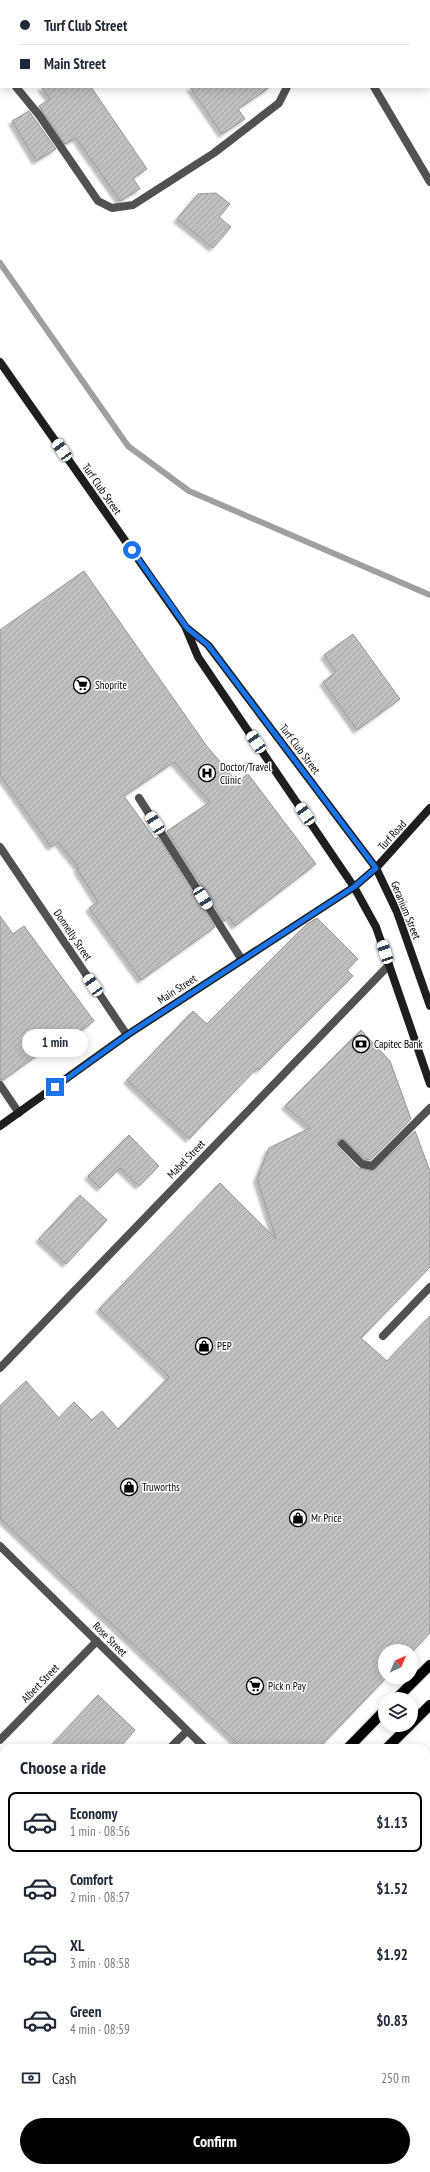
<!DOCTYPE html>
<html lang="en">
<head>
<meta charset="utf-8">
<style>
  :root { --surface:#fff; --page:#f2f2f3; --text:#1f2937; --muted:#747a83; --line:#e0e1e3; --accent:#000 }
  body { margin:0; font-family:"PT Sans Narrow",sans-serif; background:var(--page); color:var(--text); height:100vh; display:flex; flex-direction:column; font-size:15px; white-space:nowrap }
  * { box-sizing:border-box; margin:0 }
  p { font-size:13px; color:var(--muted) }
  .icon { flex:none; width:22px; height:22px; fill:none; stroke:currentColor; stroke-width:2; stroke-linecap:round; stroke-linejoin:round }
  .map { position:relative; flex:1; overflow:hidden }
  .drawer { position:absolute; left:0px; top:1744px; width:430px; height:428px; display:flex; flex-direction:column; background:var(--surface); border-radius:12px 12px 0 0; box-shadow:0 2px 10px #0003 }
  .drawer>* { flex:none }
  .hud { position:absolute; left:0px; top:0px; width:430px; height:88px; box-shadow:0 2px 10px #0003; display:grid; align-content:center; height:88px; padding:0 20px; background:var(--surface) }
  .needle { width:26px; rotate:44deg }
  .fabs { position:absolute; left:378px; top:1644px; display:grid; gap:8px }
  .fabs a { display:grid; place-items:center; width:40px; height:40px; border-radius:50%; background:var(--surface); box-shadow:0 2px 10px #0003; font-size:20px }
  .end { position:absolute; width:18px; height:18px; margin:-9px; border:5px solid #1a73e8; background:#fff; box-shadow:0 0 0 2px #fff }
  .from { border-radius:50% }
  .bubble { position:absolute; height:28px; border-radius:14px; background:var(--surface); box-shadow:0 2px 10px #0003; font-size:13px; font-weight:700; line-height:28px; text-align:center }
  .car { position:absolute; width:12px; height:24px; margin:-12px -6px; border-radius:5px; box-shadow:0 0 3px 1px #0007; background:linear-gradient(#fff 24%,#345 0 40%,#fff 0 76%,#345 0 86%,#fff 0) }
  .hud b { display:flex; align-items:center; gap:14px; height:38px; font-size:15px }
  .hud b+b { border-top:1px solid var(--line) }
  .hud i { width:10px; height:10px; background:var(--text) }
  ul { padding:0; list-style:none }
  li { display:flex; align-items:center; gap:12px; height:60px; margin:0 8px 6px; padding:0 12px; border:2px solid transparent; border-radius:8px }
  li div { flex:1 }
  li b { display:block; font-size:15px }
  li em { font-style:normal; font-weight:700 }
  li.current { border-color:var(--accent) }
  li>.icon { width:36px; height:36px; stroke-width:1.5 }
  h2 { padding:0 20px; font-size:18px; line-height:48px }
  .pay { display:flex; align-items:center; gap:10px; height:44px; padding:0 20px; font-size:15px }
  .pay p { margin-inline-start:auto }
  .action { display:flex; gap:8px; margin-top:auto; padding:8px 20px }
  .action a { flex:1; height:46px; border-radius:24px; background:var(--accent); color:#fff; font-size:16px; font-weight:700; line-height:46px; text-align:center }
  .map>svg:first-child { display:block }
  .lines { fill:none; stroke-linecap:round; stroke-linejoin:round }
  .stream { stroke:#9f9f9f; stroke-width:6 }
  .building { fill:url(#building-hatch); stroke:#959595; filter:url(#shadow) }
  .primary-casing { stroke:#dbdbdb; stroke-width:12 }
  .lane { stroke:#515151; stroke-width:8 }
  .street { stroke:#515151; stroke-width:8 }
  .secondary { stroke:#1e1e1e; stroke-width:8 }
  .primary { stroke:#000; stroke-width:10 }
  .route { stroke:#1a73e8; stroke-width:5 }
  .labels { text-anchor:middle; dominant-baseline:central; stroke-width:3; stroke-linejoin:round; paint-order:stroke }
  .street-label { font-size:11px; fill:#000; stroke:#fff }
  .poi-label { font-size:11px; fill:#000; stroke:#fff; text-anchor:start }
</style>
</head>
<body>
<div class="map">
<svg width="430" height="2172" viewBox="0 0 430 2172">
  <defs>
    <pattern id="building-hatch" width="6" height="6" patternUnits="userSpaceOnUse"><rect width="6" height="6" fill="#c0c0c0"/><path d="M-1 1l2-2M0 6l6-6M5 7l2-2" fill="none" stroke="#a3a3a3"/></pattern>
    <filter id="shadow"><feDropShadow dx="-3.5" dy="3.5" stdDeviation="1" flood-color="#0004"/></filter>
  </defs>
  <rect width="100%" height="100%" fill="#fff"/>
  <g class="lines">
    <!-- stream -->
    <path class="stream" d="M0,263L128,446L189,491L430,595"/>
  </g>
  <!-- building -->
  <path class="building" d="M41,87H91L147,169L133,178L140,189L120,201L76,138L65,144L39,106L50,99Z
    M190,87H270L238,109L245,119L222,134Z
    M29,111L56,149L36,161L12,121Z
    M216,193L230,204L219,217L231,227L213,248L177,219L198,194Z
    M84,571L206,745L237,782L248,774L316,864L235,926L229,917L224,921L167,831L210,802L174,762L124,796L155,839L158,837L215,927L141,980L89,908L98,902L77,869L79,868L58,842L51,847L0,775V630Z
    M353,634L400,699L357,730L323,682L336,672L324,655Z
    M0,916L13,934L24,926L94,1021L62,1045L58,1040L3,1080H0Z
    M317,918L358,959L347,970L353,976L259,1070L257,1068L189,1139L127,1080L193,1011L207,1024L307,924Z
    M361,1030L390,1061L411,1119L370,1160L365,1159L344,1139L338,1140L337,1146L358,1168L373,1171L415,1131L430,1171V1267L361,1338L387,1361L430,1316V1633L411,1653V1651H385V1677H387L319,1748H242L0,1518V1406L26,1381L59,1418L74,1402L92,1420L102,1411L118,1429L169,1377L99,1309L220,1183L276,1239L257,1179L269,1148L310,1128L285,1106Z
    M129,1135L159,1166L139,1186L120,1168L100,1188L88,1176Z
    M80,1195L107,1220L66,1264L39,1239Z
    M98,1695L135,1730L119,1748H49Z"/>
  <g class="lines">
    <!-- primary casing -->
    <g class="primary-casing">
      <path id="primary" d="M396,1699L430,1665
        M411,1724L430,1705
        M348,1748L385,1710
        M387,1748L410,1725
        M0,2110L4,2106
        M0,2147L4,2143"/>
    </g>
    <!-- lane -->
    <path class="lane" d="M322,0L323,1
      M259,1L260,0
      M0,70L1,71
      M16,87L39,115L98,201L112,208L133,205L214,153L279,103L287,87
      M374,87L430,182
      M139,798L242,960
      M0,1085L19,1113
      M342,1144L362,1164L372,1166L430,1108
      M383,1336L430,1287
      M170,1748L187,1731
      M426,1885L430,1881
      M0,1950L4,1946
      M0,2001L4,2005"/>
    <!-- street -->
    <path class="street" d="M0,847L127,1035
      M0,1368L389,965
      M0,1546L205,1748
      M0,1740L97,1641
      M426,1962L430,1965
      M426,2080L430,2076
      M0,2167L5,2172
      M337,2172L341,2168"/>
    <!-- secondary -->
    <path class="secondary" d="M0,362L185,626L198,657L354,887L376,927L430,1084
      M187,628L208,645L376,868L397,912L430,1006
      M0,1126L127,1035L354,887L376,868L430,808"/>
    <!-- primary -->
    <use href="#primary" class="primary"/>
  </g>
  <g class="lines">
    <!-- route -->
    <path class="route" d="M55,1087L127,1035L354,887L376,868L208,645L187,628L132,550"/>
  </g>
  <!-- icons -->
  <defs>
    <g id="supermarket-ring" transform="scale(0.9)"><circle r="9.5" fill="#fff" stroke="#000" stroke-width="1.5"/><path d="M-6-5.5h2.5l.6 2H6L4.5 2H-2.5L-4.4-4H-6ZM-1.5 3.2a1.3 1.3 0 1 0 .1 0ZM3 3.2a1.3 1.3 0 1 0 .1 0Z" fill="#000"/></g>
    <g id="hospital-ring" transform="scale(0.9)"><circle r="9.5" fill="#fff" stroke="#000" stroke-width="1.5"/><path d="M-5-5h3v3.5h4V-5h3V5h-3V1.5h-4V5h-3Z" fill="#000"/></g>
    <g id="bank-ring" transform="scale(0.9)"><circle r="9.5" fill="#fff" stroke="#000" stroke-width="1.5"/><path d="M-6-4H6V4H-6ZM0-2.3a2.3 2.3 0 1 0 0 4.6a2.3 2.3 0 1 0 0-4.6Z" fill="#000"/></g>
    <g id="shop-ring" transform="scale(0.9)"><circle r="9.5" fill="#fff" stroke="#000" stroke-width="1.5"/><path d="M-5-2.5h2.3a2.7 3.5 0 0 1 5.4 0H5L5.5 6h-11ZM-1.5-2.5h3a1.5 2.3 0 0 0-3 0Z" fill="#000"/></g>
  </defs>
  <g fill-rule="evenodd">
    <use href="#supermarket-ring" x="82" y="685"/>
    <use href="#hospital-ring" x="207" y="773"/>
    <use href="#bank-ring" x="361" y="1044"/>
    <use href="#shop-ring" x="204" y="1346"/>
    <use href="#shop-ring" x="129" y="1487"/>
    <use href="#shop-ring" x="298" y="1518"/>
    <use href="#supermarket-ring" x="255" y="1686"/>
  </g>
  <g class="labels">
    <!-- street labels -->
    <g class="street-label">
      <text transform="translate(102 489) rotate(55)">Turf Club Street</text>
      <text transform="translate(300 749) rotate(53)">Turf Club Street</text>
      <text transform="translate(392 835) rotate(-48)">Turf Road</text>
      <text transform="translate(406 910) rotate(68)">Geranium Street</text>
      <text transform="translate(73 935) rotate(56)">Donnelly Street</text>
      <text transform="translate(177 989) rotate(-33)">Main Street</text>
      <text transform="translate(186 1159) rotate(-46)">Mabel Street</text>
      <text transform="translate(110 1639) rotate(45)">Rose Street</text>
      <text transform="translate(40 1683) rotate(-46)">Albert Street</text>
    </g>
    <!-- poi labels -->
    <g class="poi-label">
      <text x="95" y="685">Shoprite</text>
      <text x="220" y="767">Doctor/Travel<tspan x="220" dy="13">Clinic</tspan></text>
      <text x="374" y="1044">Capitec Bank</text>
      <text x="217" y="1346">PEP</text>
      <text x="142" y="1487">Truworths</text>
      <text x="311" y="1518">Mr Price</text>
      <text x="268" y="1686">Pick n Pay</text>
    </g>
  </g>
</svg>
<div class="fabs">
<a><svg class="needle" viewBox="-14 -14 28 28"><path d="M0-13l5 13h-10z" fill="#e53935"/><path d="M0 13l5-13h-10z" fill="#747a83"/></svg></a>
<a><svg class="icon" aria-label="layers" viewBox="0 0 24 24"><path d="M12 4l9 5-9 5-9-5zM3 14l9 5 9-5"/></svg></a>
</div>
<i class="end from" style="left:132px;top:550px"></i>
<i class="end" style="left:55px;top:1087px"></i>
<div class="bubble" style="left:22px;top:1029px;width:66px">1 min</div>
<i class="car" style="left:62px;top:450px;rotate:325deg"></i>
<i class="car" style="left:256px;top:742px;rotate:326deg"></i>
<i class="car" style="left:305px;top:814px;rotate:326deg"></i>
<i class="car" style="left:155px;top:823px;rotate:327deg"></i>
<i class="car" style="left:203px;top:898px;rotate:148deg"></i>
<i class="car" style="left:385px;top:952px;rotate:342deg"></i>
<i class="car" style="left:93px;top:985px;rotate:326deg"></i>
<div class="hud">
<b><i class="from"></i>Turf Club Street</b>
<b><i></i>Main Street</b>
</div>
<section class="drawer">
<h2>Choose a ride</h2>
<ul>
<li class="current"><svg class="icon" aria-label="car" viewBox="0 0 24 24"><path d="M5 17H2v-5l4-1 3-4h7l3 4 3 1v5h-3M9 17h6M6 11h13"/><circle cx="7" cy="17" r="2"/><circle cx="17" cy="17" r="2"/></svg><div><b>Economy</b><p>1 min · 08:56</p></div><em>$1.13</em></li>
<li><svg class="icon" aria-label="car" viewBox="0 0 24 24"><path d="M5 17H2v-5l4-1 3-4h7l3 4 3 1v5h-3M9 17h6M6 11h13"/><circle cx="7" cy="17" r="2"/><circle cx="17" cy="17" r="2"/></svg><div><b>Comfort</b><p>2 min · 08:57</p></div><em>$1.52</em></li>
<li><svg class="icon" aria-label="car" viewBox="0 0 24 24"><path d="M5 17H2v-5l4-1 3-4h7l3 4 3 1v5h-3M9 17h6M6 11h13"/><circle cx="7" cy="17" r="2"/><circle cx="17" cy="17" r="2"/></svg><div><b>XL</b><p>3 min · 08:58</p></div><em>$1.92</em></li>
<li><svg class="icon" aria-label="car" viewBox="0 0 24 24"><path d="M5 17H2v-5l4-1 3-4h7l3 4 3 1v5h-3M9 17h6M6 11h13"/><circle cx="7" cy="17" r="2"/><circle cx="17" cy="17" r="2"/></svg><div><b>Green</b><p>4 min · 08:59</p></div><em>$0.83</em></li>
</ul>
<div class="pay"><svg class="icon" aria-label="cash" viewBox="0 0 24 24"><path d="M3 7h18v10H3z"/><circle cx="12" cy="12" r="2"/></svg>Cash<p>250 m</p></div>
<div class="action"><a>Confirm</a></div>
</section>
</div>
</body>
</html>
